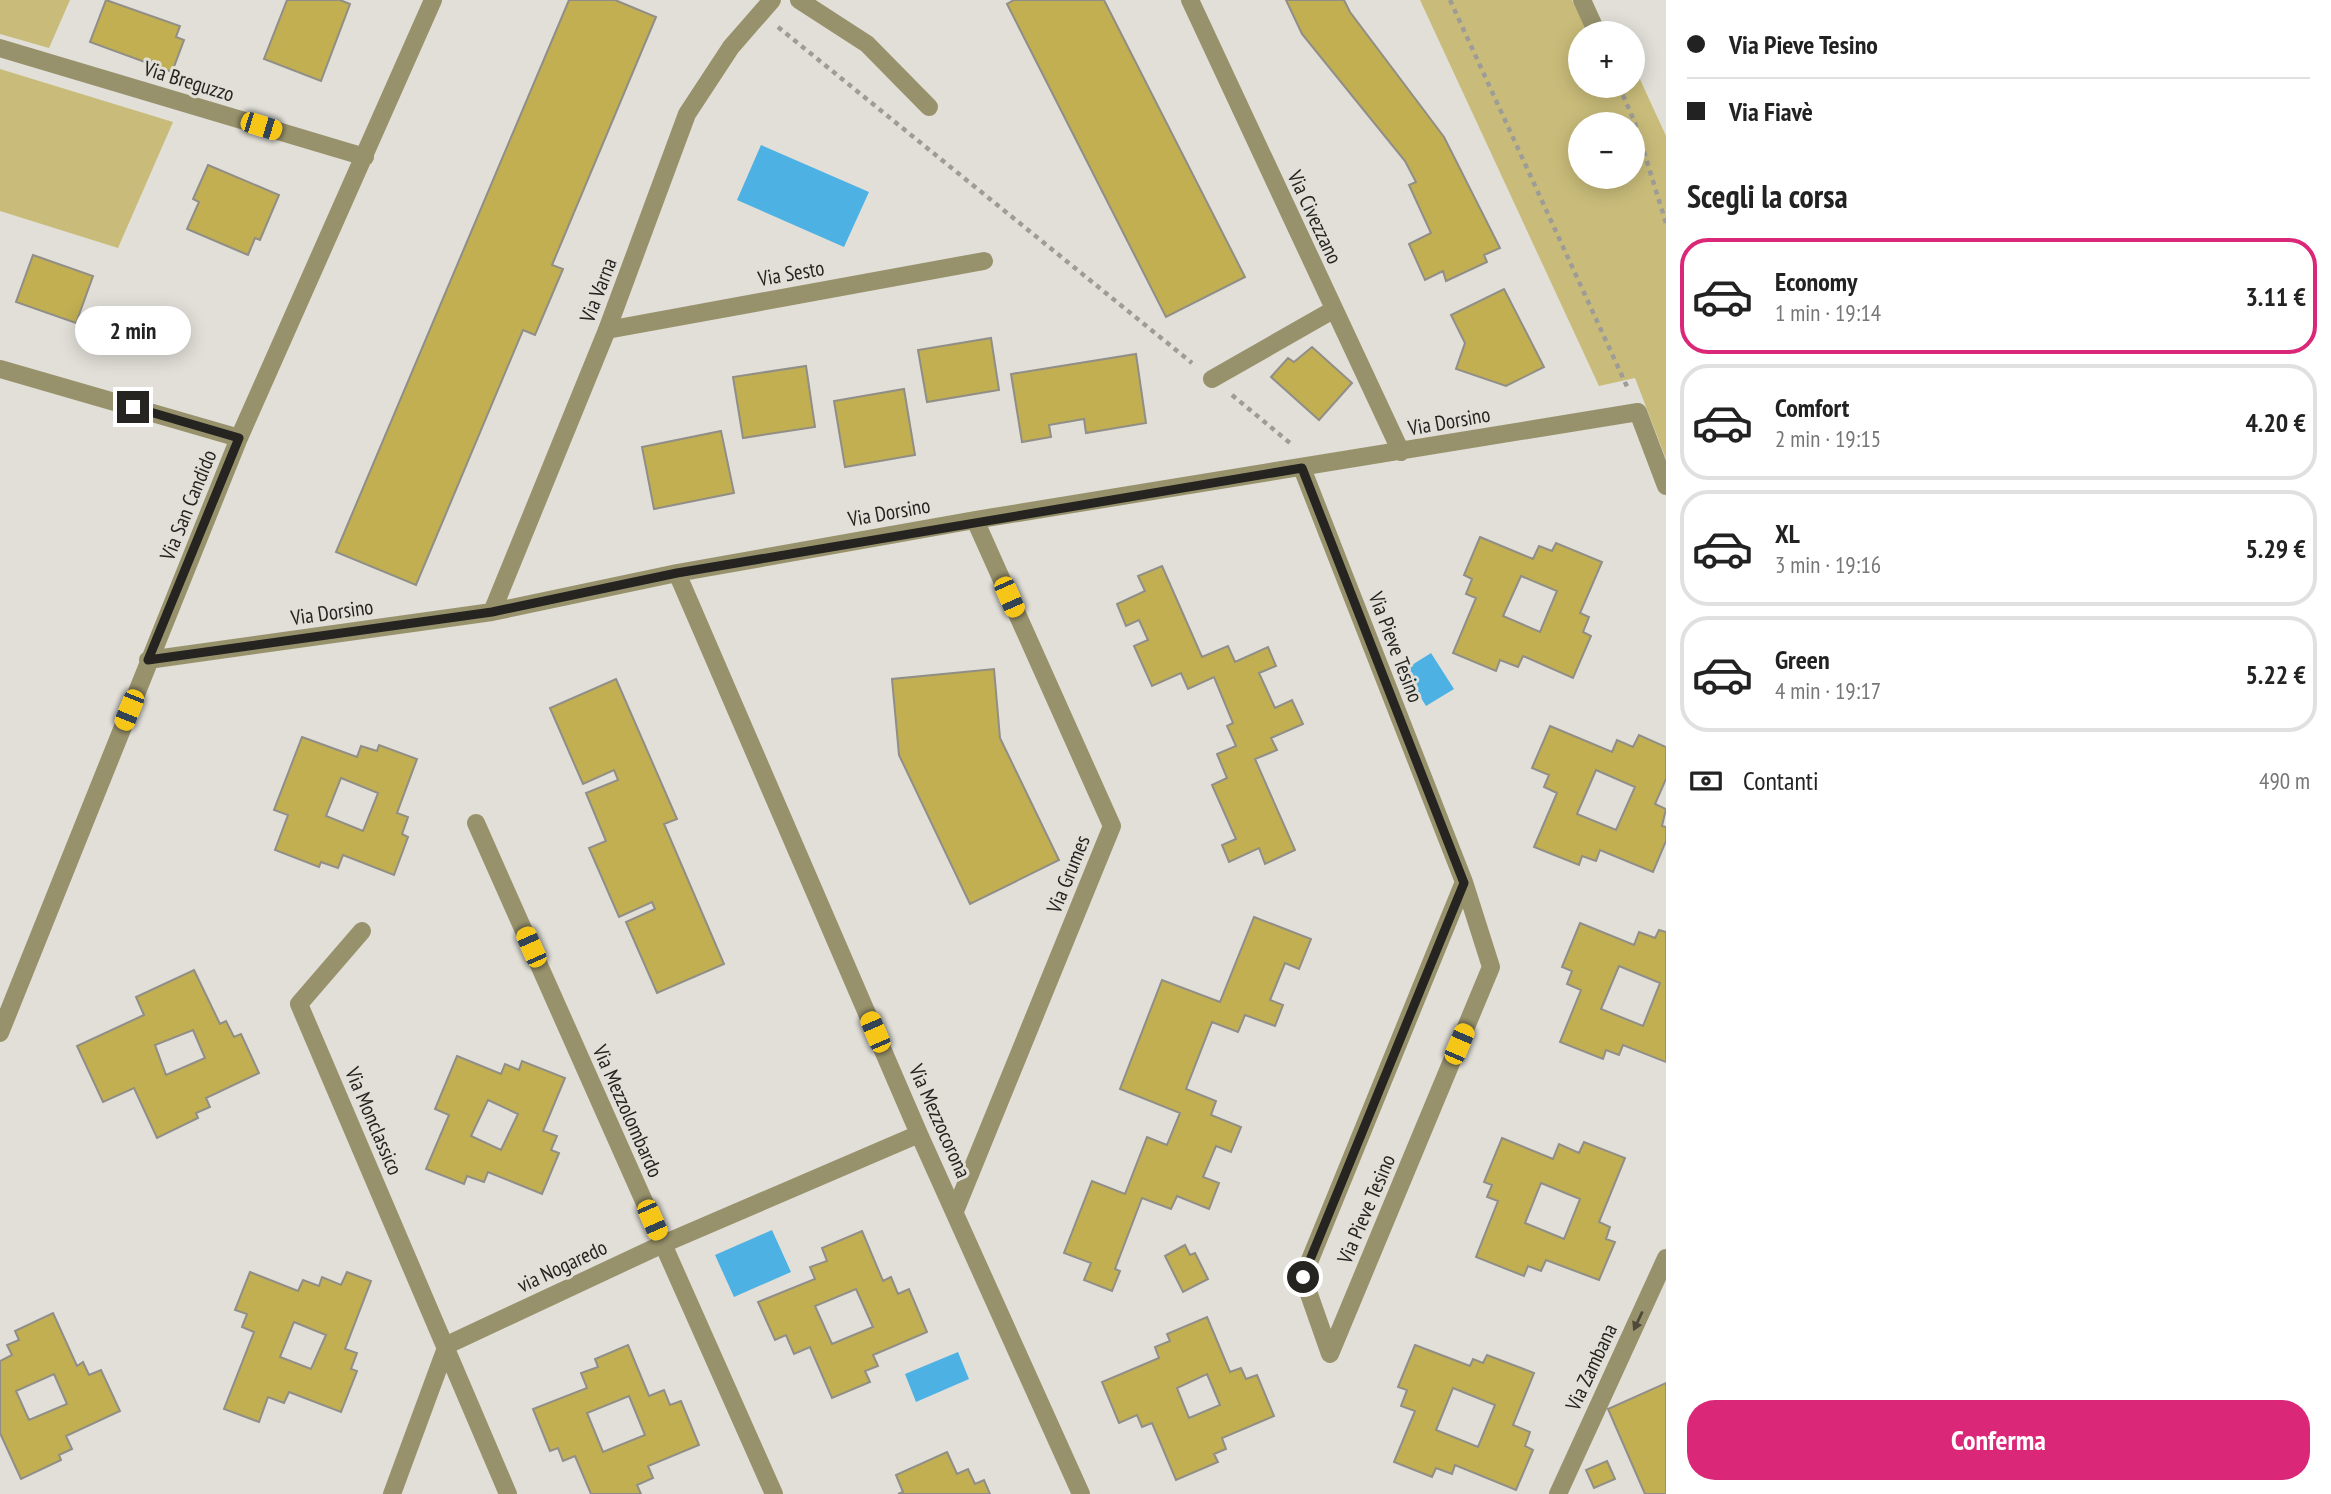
<!DOCTYPE html>
<html lang="it">
<head>
<meta charset="utf-8">
<style>
  :root { --surface:#fff; --page:#f6f6f6; --text:#222; --muted:#767676; --line:#e0e0e0; --accent:#db2777 }
  body { margin:0; font-family:"PT Sans Narrow",sans-serif; background:var(--page); color:var(--text); height:100vh; display:flex; flex-direction:column; font-size:26px; white-space:nowrap }
  * { box-sizing:border-box; margin:0 }
  p { font-size:23px; color:var(--muted) }
  .icon { flex:none; width:38px; height:38px; fill:none; stroke:currentColor; stroke-width:2; stroke-linecap:round; stroke-linejoin:round }
  .map { position:relative; flex:1; overflow:hidden }
  .sheet { display:flex; flex-direction:column; background:var(--surface); width:665px }
  .sheet>* { flex:none }
  .hud { display:grid; align-content:center; height:154px; padding:0 21px; background:var(--surface) }
  .controls { position:absolute; left:1568px; top:21px; display:grid; gap:14px }
  .controls a { display:grid; place-items:center; width:77px; height:77px; border-radius:50%; background:var(--surface); box-shadow:0 4px 18px #0003; font-size:35px }
  .end { position:absolute; width:32px; height:32px; margin:-16px; border:9px solid #252421; background:#fff; box-shadow:0 0 0 4px #fff }
  .from { border-radius:50% }
  .bubble { position:absolute; height:49px; border-radius:24px; background:var(--surface); box-shadow:0 4px 18px #0003; font-size:23px; font-weight:700; line-height:49px; text-align:center }
  .car { position:absolute; width:21px; height:42px; margin:-21px -10px; border-radius:9px; box-shadow:0 0 5px 2px #0007; background:linear-gradient(#f5c518 24%,#345 0 40%,#f5c518 0 76%,#345 0 86%,#f5c518 0) }
  .hud b { display:flex; align-items:center; gap:24px; height:66px; font-size:26px }
  .hud b+b { border-top:2px solid var(--line) }
  .hud i { width:18px; height:18px; background:var(--text) }
  ul { padding:0; list-style:none }
  li { display:flex; align-items:center; gap:21px; height:116px; margin:0 14px 10px; padding:0 7px; border:4px solid var(--line); border-radius:28px }
  li div { flex:1 }
  li b { display:block; font-size:26px }
  li em { font-style:normal; font-weight:700 }
  li.active { border-color:var(--accent) }
  li>.icon { width:63px; height:63px; stroke-width:1.5 }
  h2 { padding:0 21px; font-size:32px; line-height:84px }
  .pay { display:flex; align-items:center; gap:18px; height:77px; padding:0 21px; font-size:26px }
  .pay p { margin-inline-start:auto }
  .primary-button { display:flex; gap:14px; margin-top:auto; padding:14px 21px }
  .primary-button a { flex:1; height:80px; border-radius:28px; background:var(--accent); color:#fff; font-size:28px; font-weight:700; line-height:80px; text-align:center }
  main { display:flex; flex:1; min-height:0 }
  .map>svg:first-child { display:block }
  .green { fill:#c9bc7a; fill-rule:evenodd }
  .water { fill:#4db2e3 }
  .building { fill:#c1af51; stroke:#908e87; stroke-width:2; fill-rule:evenodd }
  .lines { fill:none; stroke-linecap:round; stroke-linejoin:round }
  .path { stroke:#9e9c97; stroke-width:4.5; stroke-dasharray:5 5; stroke-linecap:butt }
  .service { stroke:#98926c; stroke-width:18 }
  .minor { stroke:#98926c; stroke-width:18 }
  .oneway { fill:#4d4a3b }
  .route { stroke:#252421; stroke-width:9 }
  .labels { text-anchor:middle; dominant-baseline:central; stroke-width:6; stroke-linejoin:round; paint-order:stroke }
  .street-label { font-size:21px; fill:#252421; stroke:#e1dfd8 }
</style>
</head>
<body>
<main>
<div class="map">
<svg width="1666" height="1494" viewBox="0 0 1666 1494">
  <rect width="100%" height="100%" fill="#e1dfd8"/>
  <!-- green -->
  <path class="green" d="M0,0H70L49,48L0,34Z
    M1420,0H1572L1588,33H1580V86H1633V64L1666,136V459L1635,378L1599,386ZM1580,124H1633V177H1580Z
    M0,69L173,122L118,248L0,211Z"/>
  <!-- water -->
  <path class="water" d="M761,145L869,192L844,247L737,200Z
    M1431,653L1454,689L1426,706L1404,670Z
    M772,1230L791,1272L734,1297L715,1255Z
    M958,1352L969,1379L916,1402L905,1374Z"/>
  <!-- building -->
  <path class="building" d="M106,0L180,26L176,37L184,40L172,72L90,42Z
    M287,0H340L350,4L321,81L264,59Z
    M569,0H615L656,17L552,265L563,269L535,335L523,330L416,585L336,552Z
    M1014,0H1104L1245,277L1166,317L1007,4Z
    M1286,0H1344L1350,12L1444,137L1500,248L1484,255L1487,262L1446,281L1443,271L1425,280L1409,244L1431,233L1409,185L1416,182L1405,161L1302,34Z
    M208,165L279,195L260,240L255,238L248,255L187,229L199,202L193,199Z
    M33,255L93,276L76,323L16,302Z
    M1504,289L1544,367L1506,386L1456,369L1465,343L1451,315Z
    M991,338L999,390L927,402L918,350Z
    M1312,347L1352,383L1319,420L1271,377L1288,358L1294,362Z
    M1136,354L1146,423L1086,433L1084,419L1049,425L1051,437L1022,442L1011,374Z
    M806,366L815,427L743,438L733,377Z
    M904,389L915,455L845,467L834,401Z
    M721,431L734,493L654,509L642,447Z
    M1480,537L1533,559L1539,546L1552,551L1556,543L1602,562L1580,613L1589,617L1583,632L1591,636L1573,678L1523,656L1518,667L1500,660L1496,671L1453,653L1476,598L1466,594L1472,579L1464,575ZM1521,576L1557,591L1540,632L1503,616Z
    M1162,566L1202,657L1228,646L1235,662L1268,647L1276,666L1259,673L1275,708L1292,700L1303,724L1271,738L1277,750L1255,759L1295,850L1265,864L1259,848L1229,862L1222,845L1236,839L1212,785L1227,778L1217,754L1236,746L1227,726L1233,723L1214,677L1188,689L1181,673L1152,686L1134,646L1148,640L1139,620L1126,626L1117,604L1145,591L1138,576Z
    M994,669L1000,738L1059,860L970,904L899,755L892,679Z
    M616,679L677,819L664,824L724,964L657,993L626,922L655,909L652,902L619,917L589,848L606,841L586,793L618,780L614,770L583,784L550,708Z
    M1550,726L1612,752L1617,740L1633,747L1639,735L1666,747V779L1655,804L1666,809L1662,826L1666,827V841L1653,872L1600,850L1596,861L1582,856L1579,865L1534,847L1557,793L1544,787L1549,775L1532,768ZM1596,770L1635,787L1616,830L1577,814Z
    M302,737L357,757L361,746L377,751L379,745L417,759L397,813L408,817L402,834L408,837L394,875L343,855L338,868L321,862L319,867L275,850L288,815L274,810ZM341,778L378,793L363,831L326,816Z
    M1254,917L1311,939L1299,969L1285,963L1270,1000L1283,1005L1275,1026L1245,1015L1238,1032L1212,1022L1186,1089L1216,1101L1211,1115L1241,1127L1231,1152L1216,1146L1203,1177L1219,1183L1209,1209L1177,1196L1171,1209L1142,1198L1115,1269L1120,1271L1112,1291L1084,1280L1091,1263L1064,1253L1092,1181L1125,1194L1147,1137L1167,1145L1180,1113L1120,1089L1162,980L1220,1002Z
    M1580,923L1634,945L1639,932L1655,938L1659,930L1666,932V1062L1623,1045L1619,1055L1606,1050L1603,1059L1560,1042L1581,990L1567,984L1572,971L1562,967ZM1619,966L1660,983L1643,1026L1601,1009Z
    M194,970L220,1024L226,1021L234,1037L241,1034L259,1073L206,1098L210,1107L196,1113L198,1118L157,1138L134,1088L103,1102L77,1046L144,1015L136,997ZM193,1030L205,1058L166,1075L155,1045Z
    M457,1056L501,1074L505,1064L519,1070L522,1061L565,1078L543,1131L557,1136L551,1150L559,1153L542,1194L488,1172L484,1182L467,1176L464,1184L426,1169L449,1115L435,1109ZM488,1100L518,1114L501,1150L471,1136Z
    M1502,1138L1553,1159L1559,1144L1579,1153L1584,1142L1625,1158L1599,1222L1610,1227L1606,1239L1615,1242L1599,1280L1546,1260L1541,1271L1528,1266L1524,1276L1476,1257L1498,1201L1487,1197L1492,1185L1484,1182ZM1541,1183L1580,1199L1564,1239L1525,1223Z
    M862,1231L883,1281L891,1277L898,1294L909,1289L927,1332L873,1355L878,1366L865,1371L870,1382L832,1398L810,1347L794,1354L786,1335L775,1340L758,1302L815,1279L810,1267L827,1261L822,1248ZM856,1289L873,1327L832,1344L815,1306Z
    M1185,1245L1190,1255L1195,1253L1208,1279L1183,1292L1165,1256Z
    M250,1272L298,1291L303,1280L319,1286L322,1277L341,1285L347,1272L371,1281L345,1349L357,1353L351,1369L357,1371L341,1412L289,1392L284,1403L268,1397L259,1422L224,1409L254,1332L242,1327L247,1314L235,1310ZM294,1322L326,1335L311,1369L280,1357Z
    M53,1313L77,1366L83,1362L89,1375L101,1370L120,1411L66,1436L72,1449L59,1455L61,1460L21,1479L0,1433V1361L12,1355L7,1345L19,1340L15,1331ZM54,1374L67,1404L29,1420L16,1391Z
    M1207,1317L1230,1372L1241,1368L1246,1379L1257,1375L1274,1416L1222,1438L1226,1449L1214,1454L1218,1462L1176,1480L1152,1423L1142,1427L1137,1415L1119,1423L1102,1382L1159,1358L1155,1347L1170,1341L1167,1334ZM1207,1374L1220,1405L1189,1418L1177,1388Z
    M628,1345L649,1396L664,1390L670,1405L681,1401L699,1445L648,1466L653,1478L637,1485L641,1494H591L575,1456L563,1461L558,1448L550,1451L533,1409L587,1388L581,1373L598,1367L595,1359ZM629,1396L645,1435L603,1452L587,1413Z
    M1415,1345L1470,1366L1473,1359L1483,1363L1487,1355L1534,1373L1513,1425L1530,1432L1525,1446L1533,1450L1516,1490L1455,1465L1452,1474L1436,1468L1432,1477L1394,1462L1415,1411L1401,1406L1407,1390L1398,1387ZM1453,1388L1495,1405L1478,1447L1436,1430Z
    M1666,1383V1494H1645L1608,1409Z
    M947,1452L957,1474L968,1469L975,1484L984,1480L990,1494H898L903,1492L896,1475Z
    M1607,1461L1615,1479L1594,1488L1586,1470Z"/>
  <g class="lines">
    <!-- path -->
    <path class="path" d="M1450,0L1629,391
      M778,27L1192,363
      M1619,86L1635,123L1666,223
      M1232,395L1290,443"/>
    <!-- service -->
    <path class="service" d="M607,330L984,261
      M1212,379L1333,310"/>
    <!-- minor -->
    <path class="minor" d="M799,0L867,44L929,107
      M1190,0L1401,452
      M1582,0L1597,33
      M0,48L365,157
      M0,369L239,438
      M1302,468L1464,882L1491,967L1330,1354L1303,1277L1464,882
      M677,573L919,1134L1081,1494
      M492,612L607,330L687,114L731,47L772,0
      M148,660L492,612L677,573L975,520L1638,412L1666,486
      M476,823L774,1494
      M362,931L299,1004L508,1494
      M0,1033L239,438L433,0
      M955,1211L1112,826L975,520
      M392,1494L447,1345L663,1244L919,1134
      M1558,1494L1666,1258"/>
  </g>
  <!-- one-way arrows -->
  <defs><path id="oneway-solid" d="M-6-.8H1V-3.2L6.5 0L1 3.2V.8H-6Z" transform="scale(1.75)"/></defs>
  <use class="oneway" href="#oneway-solid" transform="translate(1638 1321) rotate(115)"/>
  <g class="lines">
    <!-- route -->
    <path class="route" d="M133,407L239,438L148,660L492,612L677,573L1302,468L1464,883L1303,1277"/>
  </g>
  <g class="labels">
    <!-- street labels -->
    <g class="street-label">
      <text transform="translate(189 81) rotate(17)">Via Breguzzo</text>
      <text transform="translate(1315 217) rotate(65)">Via Civezzano</text>
      <text transform="translate(791 273) rotate(-10)">Via Sesto</text>
      <text transform="translate(598 290) rotate(-69)">Via Varna</text>
      <text transform="translate(1449 421) rotate(-10)">Via Dorsino</text>
      <text transform="translate(188 505) rotate(-68)">Via San Candido</text>
      <text transform="translate(889 512) rotate(-10)">Via Dorsino</text>
      <text transform="translate(332 612) rotate(-8)">Via Dorsino</text>
      <text transform="translate(1396 647) rotate(69)">Via Pieve Tesino</text>
      <text transform="translate(1068 874) rotate(-68)">Via Grumes</text>
      <text transform="translate(628 1111) rotate(66)">Via Mezzolombardo</text>
      <text transform="translate(374 1121) rotate(67)">Via Monclassico</text>
      <text transform="translate(940 1121) rotate(66)">Via Mezzocorona</text>
      <text transform="translate(1366 1209) rotate(-67)">Via Pieve Tesino</text>
      <text transform="translate(562 1266) rotate(-25)">via Nogaredo</text>
      <text transform="translate(1591 1367) rotate(-65)">Via Zambana</text>
    </g>
  </g>
</svg>
<div class="controls">
<a>+</a>
<a>−</a>
</div>
<i class="end from" style="left:1303px;top:1277px"></i>
<i class="end" style="left:133px;top:407px"></i>
<div class="bubble" style="left:75px;top:306px;width:116px">2 min</div>
<i class="car" style="left:261px;top:126px;rotate:107deg"></i>
<i class="car" style="left:1009px;top:597px;rotate:156deg"></i>
<i class="car" style="left:129px;top:710px;rotate:202deg"></i>
<i class="car" style="left:531px;top:947px;rotate:336deg"></i>
<i class="car" style="left:875px;top:1032px;rotate:337deg"></i>
<i class="car" style="left:1459px;top:1044px;rotate:23deg"></i>
<i class="car" style="left:652px;top:1220px;rotate:156deg"></i>
</div>
<section class="sheet">
<div class="hud">
<b><i class="from"></i>Via Pieve Tesino</b>
<b><i></i>Via Fiavè</b>
</div>
<h2>Scegli la corsa</h2>
<ul>
<li class="active"><svg class="icon" aria-label="car" viewBox="0 0 24 24"><path d="M5 17H2v-5l4-1 3-4h7l3 4 3 1v5h-3M9 17h6M6 11h13"/><circle cx="7" cy="17" r="2"/><circle cx="17" cy="17" r="2"/></svg><div><b>Economy</b><p>1 min · 19:14</p></div><em>3.11 €</em></li>
<li><svg class="icon" aria-label="car" viewBox="0 0 24 24"><path d="M5 17H2v-5l4-1 3-4h7l3 4 3 1v5h-3M9 17h6M6 11h13"/><circle cx="7" cy="17" r="2"/><circle cx="17" cy="17" r="2"/></svg><div><b>Comfort</b><p>2 min · 19:15</p></div><em>4.20 €</em></li>
<li><svg class="icon" aria-label="car" viewBox="0 0 24 24"><path d="M5 17H2v-5l4-1 3-4h7l3 4 3 1v5h-3M9 17h6M6 11h13"/><circle cx="7" cy="17" r="2"/><circle cx="17" cy="17" r="2"/></svg><div><b>XL</b><p>3 min · 19:16</p></div><em>5.29 €</em></li>
<li><svg class="icon" aria-label="car" viewBox="0 0 24 24"><path d="M5 17H2v-5l4-1 3-4h7l3 4 3 1v5h-3M9 17h6M6 11h13"/><circle cx="7" cy="17" r="2"/><circle cx="17" cy="17" r="2"/></svg><div><b>Green</b><p>4 min · 19:17</p></div><em>5.22 €</em></li>
</ul>
<div class="pay"><svg class="icon" aria-label="cash" viewBox="0 0 24 24"><path d="M3 7h18v10H3z"/><circle cx="12" cy="12" r="2"/></svg>Contanti<p>490 m</p></div>
<div class="primary-button"><a>Conferma</a></div>
</section>
</main>
</body>
</html>
